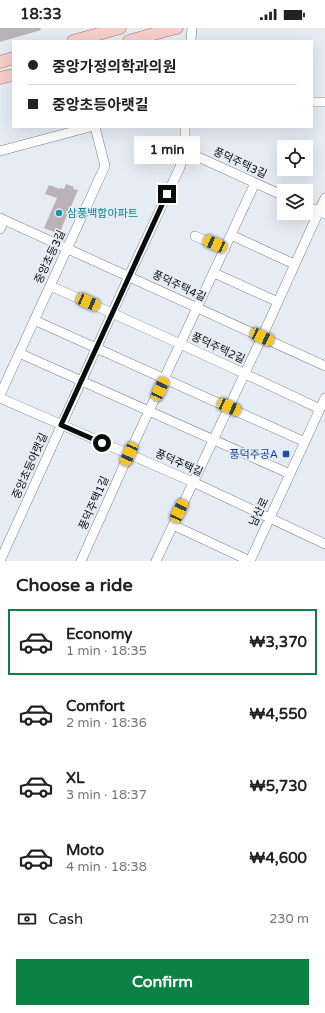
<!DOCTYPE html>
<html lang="en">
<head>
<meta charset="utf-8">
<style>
  :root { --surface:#fff; --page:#f2f2f2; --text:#222; --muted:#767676; --line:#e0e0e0; --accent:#0b8043 }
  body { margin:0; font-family:"Varela Round","Noto Sans KR",sans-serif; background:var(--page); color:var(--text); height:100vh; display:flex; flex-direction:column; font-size:15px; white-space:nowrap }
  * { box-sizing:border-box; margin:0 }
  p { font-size:13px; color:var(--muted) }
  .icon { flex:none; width:22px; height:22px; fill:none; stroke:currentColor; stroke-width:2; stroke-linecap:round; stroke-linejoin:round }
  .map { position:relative; height:533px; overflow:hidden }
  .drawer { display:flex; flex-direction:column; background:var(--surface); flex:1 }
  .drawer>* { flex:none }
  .guide { position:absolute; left:12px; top:12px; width:301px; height:88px; border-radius:0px; box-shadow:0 4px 16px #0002; display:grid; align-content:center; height:88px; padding:0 16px; background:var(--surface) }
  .tools { position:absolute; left:277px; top:112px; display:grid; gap:8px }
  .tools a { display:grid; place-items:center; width:36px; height:36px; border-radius:0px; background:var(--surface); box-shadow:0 4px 16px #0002; font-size:20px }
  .end { position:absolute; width:18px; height:18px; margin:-9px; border:5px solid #0a0c0e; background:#fff; box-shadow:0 0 0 2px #fff }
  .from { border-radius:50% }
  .bubble { position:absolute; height:28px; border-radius:0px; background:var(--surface); box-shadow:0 4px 16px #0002; font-size:13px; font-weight:700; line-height:28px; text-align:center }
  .car { position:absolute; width:12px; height:24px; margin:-12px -6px; border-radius:5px; box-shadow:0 0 3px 1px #0007; background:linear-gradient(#f5c518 24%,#345 0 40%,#f5c518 0 76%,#345 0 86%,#f5c518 0) }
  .guide b { display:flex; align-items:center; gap:14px; height:38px; font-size:15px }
  .guide b+b { border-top:1px solid var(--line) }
  .guide i { width:10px; height:10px; background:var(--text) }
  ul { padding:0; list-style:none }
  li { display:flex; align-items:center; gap:12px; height:66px; margin:0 8px 6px; padding:0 8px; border:2px solid transparent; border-radius:0px }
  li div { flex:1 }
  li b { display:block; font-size:15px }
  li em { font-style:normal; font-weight:700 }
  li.active { border-color:var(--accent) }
  li>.icon { width:36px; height:36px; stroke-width:1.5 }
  h2 { padding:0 16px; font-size:18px; line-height:48px }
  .pay { display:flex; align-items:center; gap:10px; height:44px; padding:0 16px; font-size:15px }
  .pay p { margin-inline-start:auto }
  .action { display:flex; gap:8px; margin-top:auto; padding:8px 16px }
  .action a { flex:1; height:46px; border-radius:0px; background:var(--accent); color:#fff; font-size:16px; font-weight:700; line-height:46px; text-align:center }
  .status { display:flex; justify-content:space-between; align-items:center; height:28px; padding:0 20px; background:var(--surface); direction:ltr }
  .status svg { height:11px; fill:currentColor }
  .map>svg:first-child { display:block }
  .building { fill:#bbb2b8 }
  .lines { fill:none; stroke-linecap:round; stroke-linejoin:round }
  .minor-casing { stroke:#7c8188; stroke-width:10 }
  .major-casing { stroke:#a17571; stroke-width:13 }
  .minor { stroke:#fff; stroke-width:9 }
  .major { stroke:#f7ceca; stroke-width:12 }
  .route { stroke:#0a0c0e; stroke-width:5 }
  .culture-dot { fill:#0f9aa8; stroke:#e6ecf4; stroke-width:1.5 }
  .transit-dot { fill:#1a4fb4; stroke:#e6ecf4; stroke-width:1.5 }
  .labels { text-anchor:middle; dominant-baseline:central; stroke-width:3; stroke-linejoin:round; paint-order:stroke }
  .street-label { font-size:11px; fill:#0a0c0e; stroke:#e6ecf4 }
  .culture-label { font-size:11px; fill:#0d838f; stroke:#e6ecf4; text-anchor:start }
  .transit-label { font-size:11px; fill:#164399; stroke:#e6ecf4; text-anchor:end }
</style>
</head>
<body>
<div class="status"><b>18:33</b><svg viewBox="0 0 49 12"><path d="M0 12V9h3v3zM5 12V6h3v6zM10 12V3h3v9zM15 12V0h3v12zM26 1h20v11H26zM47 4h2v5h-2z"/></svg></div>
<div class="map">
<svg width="325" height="533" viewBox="0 0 325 533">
  <rect width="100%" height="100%" fill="#e6ecf4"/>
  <!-- building -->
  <path class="building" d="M0,0H40L41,2L0,14Z
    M66,156L74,159L73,161L78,162L59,206L44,200L57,170L45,166L49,157L60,161V160L64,161Z"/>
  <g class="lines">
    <!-- minor casing -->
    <g class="minor-casing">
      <path id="minor" d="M191,13L192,0
        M312,74H325
        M0,123L90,99
        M185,123L284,168
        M306,178L325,186
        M0,190L325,338
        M0,201L4,192
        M231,207L294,236
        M195,208L225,221
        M214,245L278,274
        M50,258C141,297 231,339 320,381
        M34,292L305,414
        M19,325L290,446
        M0,367L105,138L95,99
        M0,370L193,454L325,516
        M173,497L250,533
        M0,533L129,248L180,139L185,123V99
        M81,533L129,426L255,155
        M156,533L262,309L325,170
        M250,533L325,370"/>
    </g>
    <!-- major casing -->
    <g class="major-casing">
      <path id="major" d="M73,13L120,0
        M129,13L164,3L177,0
        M0,34L13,30
        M0,50L13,47"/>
    </g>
    <!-- minor -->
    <use href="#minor" class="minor"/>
    <!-- major -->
    <use href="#major" class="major"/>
  </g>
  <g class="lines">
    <!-- route -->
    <path class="route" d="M102,415L61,397L167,166"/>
  </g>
  <!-- markers -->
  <circle class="culture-dot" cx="59" cy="185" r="4"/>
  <rect class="transit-dot" x="282" y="422" width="8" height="8" rx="2"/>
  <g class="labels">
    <!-- street labels -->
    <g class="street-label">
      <text transform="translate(240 135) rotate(25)">풍덕주택3길</text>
      <text transform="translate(50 229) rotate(-65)">중앙초등3길</text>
      <text transform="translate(179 258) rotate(25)">풍덕주택4길</text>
      <text transform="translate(218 320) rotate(25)">풍덕주택2길</text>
      <text transform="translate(179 435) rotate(24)">풍덕주택길</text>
      <text transform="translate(30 438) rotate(-66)">중앙초등아랫길</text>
      <text transform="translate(94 475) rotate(-66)">풍덕주택1길</text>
      <text transform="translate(259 484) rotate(-65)">남산로</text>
    </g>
    <!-- culture labels -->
    <g class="culture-label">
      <text x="67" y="185">삼풍백합아파트</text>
    </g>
    <!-- transit labels -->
    <g class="transit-label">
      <text x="278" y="426">풍덕주공A</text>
    </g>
  </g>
</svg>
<div class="tools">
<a><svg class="icon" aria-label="locate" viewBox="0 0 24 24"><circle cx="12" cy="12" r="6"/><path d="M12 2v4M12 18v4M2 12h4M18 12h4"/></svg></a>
<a><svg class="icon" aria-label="layers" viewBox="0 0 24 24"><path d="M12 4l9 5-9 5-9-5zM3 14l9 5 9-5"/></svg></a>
</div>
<i class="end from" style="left:102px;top:415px"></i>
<i class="end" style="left:167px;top:166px"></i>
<div class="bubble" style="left:134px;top:108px;width:66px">1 min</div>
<i class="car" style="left:215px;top:216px;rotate:294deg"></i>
<i class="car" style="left:88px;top:274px;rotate:113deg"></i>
<i class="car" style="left:262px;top:309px;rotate:115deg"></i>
<i class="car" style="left:160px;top:361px;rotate:25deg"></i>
<i class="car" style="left:229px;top:379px;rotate:114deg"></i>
<i class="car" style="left:129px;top:426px;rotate:204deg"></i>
<i class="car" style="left:179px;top:483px;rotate:25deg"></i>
<div class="guide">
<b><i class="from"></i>중앙가정의학과의원</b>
<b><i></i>중앙초등아랫길</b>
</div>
</div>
<section class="drawer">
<h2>Choose a ride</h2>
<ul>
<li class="active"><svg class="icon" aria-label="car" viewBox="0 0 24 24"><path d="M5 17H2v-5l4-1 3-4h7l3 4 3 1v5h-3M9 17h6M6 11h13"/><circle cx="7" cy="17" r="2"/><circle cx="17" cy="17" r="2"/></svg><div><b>Economy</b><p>1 min · 18:35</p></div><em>₩3,370</em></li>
<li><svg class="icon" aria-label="car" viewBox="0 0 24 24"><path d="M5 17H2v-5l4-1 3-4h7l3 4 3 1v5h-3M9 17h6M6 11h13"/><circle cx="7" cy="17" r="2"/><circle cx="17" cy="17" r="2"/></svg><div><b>Comfort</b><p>2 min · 18:36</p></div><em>₩4,550</em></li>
<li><svg class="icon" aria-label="car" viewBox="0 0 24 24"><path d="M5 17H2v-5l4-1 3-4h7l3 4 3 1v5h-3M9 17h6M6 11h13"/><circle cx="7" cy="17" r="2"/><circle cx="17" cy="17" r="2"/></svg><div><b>XL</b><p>3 min · 18:37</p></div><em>₩5,730</em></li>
<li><svg class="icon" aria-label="car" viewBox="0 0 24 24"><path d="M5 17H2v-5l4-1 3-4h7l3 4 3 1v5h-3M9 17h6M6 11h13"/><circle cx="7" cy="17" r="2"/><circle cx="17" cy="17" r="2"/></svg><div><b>Moto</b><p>4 min · 18:38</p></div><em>₩4,600</em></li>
</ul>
<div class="pay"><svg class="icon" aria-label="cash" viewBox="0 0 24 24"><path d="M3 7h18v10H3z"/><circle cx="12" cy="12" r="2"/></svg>Cash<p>230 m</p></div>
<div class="action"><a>Confirm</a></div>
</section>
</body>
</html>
